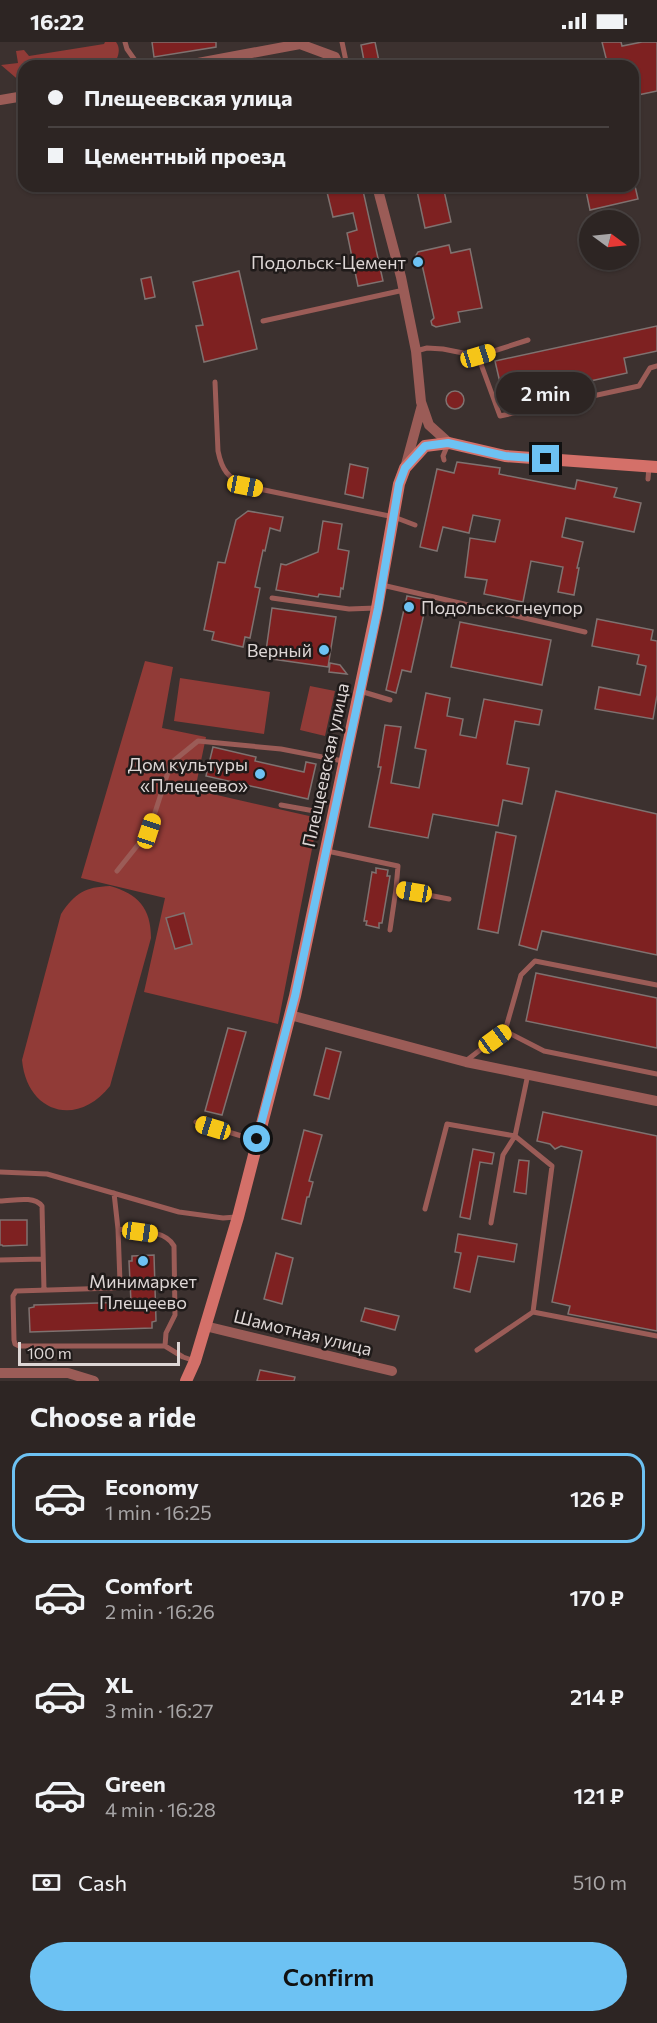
<!DOCTYPE html>
<html lang="en">
<head>
<meta charset="utf-8">
<style>
  :root { --surface:#2d2523; --page:#352d2b; --text:#f1f3f6; --muted:#a7a5a6; --line:#484241; --accent:#6dc2f3 }
  body { margin:0; font-family:Commissioner,sans-serif; background:var(--page); color:var(--text); height:100vh; display:flex; flex-direction:column; font-size:22px; white-space:nowrap }
  * { box-sizing:border-box; margin:0 }
  p { font-size:20px; color:var(--muted) }
  .icon { flex:none; width:33px; height:33px; fill:none; stroke:currentColor; stroke-width:2; stroke-linecap:round; stroke-linejoin:round }
  .map { position:relative; height:1339px; overflow:hidden }
  .side { display:flex; flex-direction:column; background:var(--surface); flex:1 }
  .side>* { flex:none }
  .guide { position:absolute; left:18px; top:18px; width:621px; height:132px; border-radius:18px; box-shadow:0 2px 4px #0004,0 0 0 2px var(--line); display:grid; align-content:center; height:132px; padding:0 30px; background:var(--surface) }
  .needle { width:39px; rotate:105deg }
  .buttons { position:absolute; left:579px; top:168px; display:grid; gap:12px }
  .buttons a { display:grid; place-items:center; width:60px; height:60px; border-radius:50%; background:var(--surface); box-shadow:0 2px 4px #0004,0 0 0 2px var(--line); font-size:30px }
  .scale { position:absolute; left:18px; bottom:15px; width:162px; box-sizing:border-box; padding-left:6px; border:3px solid #ddd6d5; border-top:0; font-size:16px; line-height:21px; white-space:nowrap; color:#ddd6d5; -webkit-text-stroke:4px #1f1a19; paint-order:stroke }
  .end { position:absolute; width:27px; height:27px; margin:-14px; border:8px solid #6dc2f3; background:#111; box-shadow:0 0 0 3px #111 }
  .from { border-radius:50% }
  .bubble { position:absolute; height:42px; border-radius:21px; background:var(--surface); box-shadow:0 2px 4px #0004,0 0 0 2px var(--line); font-size:20px; font-weight:600; line-height:42px; text-align:center }
  .car { position:absolute; width:18px; height:36px; margin:-18px -9px; border-radius:8px; box-shadow:0 0 4px 2px #0007; background:linear-gradient(#f5c518 24%,#345 0 40%,#f5c518 0 76%,#345 0 86%,#f5c518 0) }
  .guide b { display:flex; align-items:center; gap:21px; height:57px; font-size:22px }
  .guide b+b { border-top:2px solid var(--line) }
  .guide i { width:15px; height:15px; background:var(--text) }
  ul { padding:0; list-style:none }
  li { display:flex; align-items:center; gap:18px; height:90px; margin:0 12px 9px; padding:0 18px; border:3px solid transparent; border-radius:18px }
  li div { flex:1 }
  li b { display:block; font-size:22px }
  li em { font-style:normal; font-weight:600 }
  li.active { border-color:var(--accent) }
  li>.icon { width:54px; height:54px; stroke-width:1.5 }
  h2 { padding:0 30px; font-size:27px; line-height:72px }
  .pay { display:flex; align-items:center; gap:15px; height:66px; padding:0 30px; font-size:22px }
  .pay p { margin-inline-start:auto }
  .button { display:flex; gap:12px; margin-top:auto; padding:12px 30px }
  .button a { flex:1; height:69px; border-radius:36px; background:var(--accent); color:#111; font-size:24px; font-weight:600; line-height:69px; text-align:center }
  .status { display:flex; justify-content:space-between; align-items:center; height:42px; padding:0 30px; background:var(--surface); direction:ltr }
  .status svg { height:16px; fill:currentColor }
  .map>svg:first-child { display:block }
  .green { fill:#913b37 }
  .building { fill:#7e2121; stroke:#7f7270; stroke-width:1.5 }
  .lines { fill:none; stroke-linecap:round; stroke-linejoin:round }
  .lane { stroke:#9b5c57; stroke-width:5 }
  .street { stroke:#9b5c57; stroke-width:10 }
  .secondary { stroke:#d47069; stroke-width:12 }
  .route { stroke:#6dc2f3; stroke-width:8 }
  .poi-dot { fill:#6dc2f3; stroke:#1f1a19; stroke-width:2 }
  .labels { text-anchor:middle; dominant-baseline:central; stroke-width:5; stroke-linejoin:round; paint-order:stroke }
  .poi-label { font-size:18px; fill:#ddd6d5; stroke:#1f1a19; text-anchor:end }
  .street-label { font-size:18px; fill:#ddd6d5; stroke:#1f1a19 }
</style>
</head>
<body>
<div class="status"><b>16:22</b><svg viewBox="0 0 49 12"><path d="M0 12V9h3v3zM5 12V6h3v6zM10 12V3h3v9zM15 12V0h3v12zM26 1h20v11H26zM47 4h2v5h-2z"/></svg></div>
<div class="map">
<svg width="657" height="1339" viewBox="0 0 657 1339">
  <rect width="100%" height="100%" fill="#3c312f"/>
  <!-- green -->
  <path class="green" d="M105,0H116C122,8 117,17 113,24H24V40L22,41L1,23L18,21L16,9L24,8L29,14L104,2Z
    M145,619L173,625L162,686L206,695L195,748L318,776L278,982L144,950L165,856L81,836Z
    M180,636L270,650L264,692L174,679Z
    M310,644L335,649L325,694L300,688Z
    M110,844C138,852 151,866 151,896L110,1044C77,1086 27,1071 22,1018L61,872C75,851 85,845 110,844Z"/>
  <!-- building -->
  <path class="building" d="M152,0H216V5L154,15Z
    M375,0L380,24H365L361,3Z
    M602,0H621L622,4L642,0H657V49L633,54V24H608Z
    M353,144H362L383,239L358,244L347,191L357,188L353,171L333,175L327,150Z
    M416,144H443L451,180L425,186Z
    M585,144H635L638,157L590,168Z
    M449,203L451,211L470,207L482,266L458,270L460,280L436,285L432,283L431,279L434,276L421,218L415,215L418,210Z
    M239,229L257,307L204,320L196,284L203,283L193,240Z
    M151,235L155,255L145,257L141,237Z
    M657,284V309L624,316L627,331L504,358L495,319Z
    M446 358a9 9 0 1 1 18 0a9 9 0 1 1-18 0Z
    M457,420L500,426L499,432L575,447L577,438L617,446L614,455L641,461L634,490L566,476L562,495L583,500L577,526H579L574,553L558,550L563,525L531,519L523,560L484,552L487,538L465,535L470,496L495,500L500,478L473,473L469,491L443,485L437,509L420,505L437,427L454,431Z
    M350,422L368,426L363,456L345,452Z
    M248,469L283,475L280,489L270,486L265,509L263,508L255,545L260,546L250,596L245,595L243,605L212,598L214,590L204,588L218,520L225,521L236,478Z
    M323,479L342,482L338,507L349,509L343,547L341,546L340,555L319,552L318,555L276,548L281,522L286,523L318,510Z
    M407,554L427,558L411,630L402,628L396,651L386,648Z
    M272,566L336,575L328,625L265,616Z
    M597,577L653,588L651,598L657,599V653L653,677L595,667L599,645L640,653L646,624L637,622L639,613L592,604Z
    M460,580L551,598L542,643L451,625Z
    M330,621L340,623L347,632L329,630Z
    M426,651L450,656L447,674L463,677L460,693L476,696L484,657L542,668L539,683L515,679L507,722L529,726L522,762L503,758L498,784L433,772L428,796L369,785L381,725H378L385,683L401,685L391,741L419,746L426,708L415,706Z
    M213,705L256,715L255,719L304,730L306,720L316,722L308,757L206,734Z
    M556,749L657,772V913L542,889L537,908L519,903Z
    M496,790L516,794L498,891L478,887Z
    M376,826L388,828L387,834H390L382,881H379V886L366,883L367,879H364L372,830L376,831Z
    M184,871L192,902L175,907L166,876Z
    M536,931L657,956V1006L526,979Z
    M228,986L246,990L222,1073L205,1069Z
    M326,1006L341,1010L329,1057L314,1053Z
    M543,1070L657,1094V1289L568,1272L570,1264L552,1260L582,1109L561,1104L555,1107L550,1102L537,1099Z
    M304,1088L322,1093L309,1139L313,1140L309,1155H307L301,1182L282,1177Z
    M473,1107L494,1111L492,1122L480,1120L470,1177L460,1175Z
    M519,1118L529,1119L526,1152L514,1150Z
    M0,1178H27V1203L3,1204L2,1203H0Z
    M458,1192L517,1202L514,1220L478,1214L470,1250L454,1246L461,1211L455,1210Z
    M276,1211L293,1216L282,1262L264,1257Z
    M154,1213L156,1279L152,1280V1286L30,1290L29,1266L34,1265V1263L131,1260L129,1219H132V1214Z
    M365,1266L399,1274L395,1288L361,1279Z
    M260,1328L295,1335L294,1339H257Z"/>
  <g class="lines">
    <!-- lane -->
    <path class="lane" d="M125,0L127,7L139,24
      M342,0L347,24
      M263,279L404,248
      M416,309L427,306L443,307L478,314L528,298
      M478,314L500,374L639,344L650,326L657,324
      M215,340L218,409C222,429 228,435 245,444L394,475L415,483
      M444,418L443,414L448,402
      M648,437L649,425
      M382,543L585,590
      M272,556L349,567L376,566
      M360,649L390,658
      M281,763L320,770
      M327,809L398,824L396,847L449,857
      M117,829L149,789L171,721L198,699L281,707L343,719
      M390,888L396,847
      M505,989L544,1009L657,1032
      M467,1018L505,989L521,933L535,919L657,943
      M196,1080L248,1096L257,1097
      M0,1130L47,1132L179,1170L223,1176L236,1175
      M114,1151L118,1187
      M0,1159C13,1159 33,1153 42,1164L44,1248
      M425,1167L447,1082L515,1094L552,1124L533,1270L657,1294
      M491,1181L503,1113L515,1094L528,1032
      M0,1218L43,1217
      M165,1304L166,1291L175,1273L174,1204C165,1187 135,1189 118,1187L120,1240L115,1246L16,1249L13,1254L14,1298L15,1302L19,1304H165L183,1315L195,1319
      M477,1308L533,1270"/>
    <!-- street -->
    <path class="street" d="M182,24L300,2L335,15L339,24
      M0,58L24,54
      M377,144L401,235L416,309L421,360L429,383L449,401
      M405,426L422,363
      M290,973L466,1020L657,1059
      M205,1284L392,1329
      M0,1331H68L94,1339"/>
    <!-- secondary -->
    <path class="secondary" d="M186,1339L195,1319L238,1175L295,954L377,566L399,442L405,426L425,404L449,401L505,414L657,425"/>
  </g>
  <g class="lines">
    <!-- route -->
    <path class="route" d="M257,1097L295,954L378,566L399,442L405,426L425,404L448,401L505,414L546,417"/>
  </g>
  <!-- markers -->
  <g class="poi-dot">
    <circle cx="418" cy="220" r="6"/>
    <circle cx="409" cy="565" r="6"/>
    <circle cx="324" cy="608" r="6"/>
    <circle cx="260" cy="732" r="6"/>
    <circle cx="143" cy="1219" r="6"/>
  </g>
  <g class="labels">
    <!-- poi labels -->
    <g class="poi-label">
      <text x="406" y="220">Подольск-Цемент</text>
      <text x="421" y="565" text-anchor="start">Подольскогнеупор</text>
      <text x="312" y="608">Верный</text>
      <text x="248" y="722">Дом культуры<tspan x="248" dy="21">«Плещеево»</tspan></text>
      <text x="143" y="1239" text-anchor="middle">Минимаркет<tspan x="143" dy="21">Плещеево</tspan></text>
    </g>
    <!-- street labels -->
    <g class="street-label">
      <text transform="translate(325 723) rotate(-78)">Плещеевская улица</text>
      <text transform="translate(303 1290) rotate(14)">Шамотная улица</text>
    </g>
  </g>
</svg>
<div class="buttons">
<a><svg class="needle" viewBox="-14 -14 28 28"><path d="M0-13l5 13h-10z" fill="#e53935"/><path d="M0 13l5-13h-10z" fill="#a7a5a6"/></svg></a>
</div>
<div class="scale">100 m</div>
<i class="end from" style="left:257px;top:1097px"></i>
<i class="end" style="left:546px;top:417px"></i>
<div class="bubble" style="left:496px;top:330px;width:99px">2 min</div>
<i class="car" style="left:478px;top:314px;rotate:73deg"></i>
<i class="car" style="left:245px;top:444px;rotate:101deg"></i>
<i class="car" style="left:149px;top:789px;rotate:18deg"></i>
<i class="car" style="left:414px;top:850px;rotate:280deg"></i>
<i class="car" style="left:495px;top:997px;rotate:54deg"></i>
<i class="car" style="left:213px;top:1086px;rotate:287deg"></i>
<i class="car" style="left:140px;top:1190px;rotate:98deg"></i>
<div class="guide">
<b><i class="from"></i>Плещеевская улица</b>
<b><i></i>Цементный проезд</b>
</div>
</div>
<section class="side">
<h2>Choose a ride</h2>
<ul>
<li class="active"><svg class="icon" aria-label="car" viewBox="0 0 24 24"><path d="M5 17H2v-5l4-1 3-4h7l3 4 3 1v5h-3M9 17h6M6 11h13"/><circle cx="7" cy="17" r="2"/><circle cx="17" cy="17" r="2"/></svg><div><b>Economy</b><p>1 min · 16:25</p></div><em>126 ₽</em></li>
<li><svg class="icon" aria-label="car" viewBox="0 0 24 24"><path d="M5 17H2v-5l4-1 3-4h7l3 4 3 1v5h-3M9 17h6M6 11h13"/><circle cx="7" cy="17" r="2"/><circle cx="17" cy="17" r="2"/></svg><div><b>Comfort</b><p>2 min · 16:26</p></div><em>170 ₽</em></li>
<li><svg class="icon" aria-label="car" viewBox="0 0 24 24"><path d="M5 17H2v-5l4-1 3-4h7l3 4 3 1v5h-3M9 17h6M6 11h13"/><circle cx="7" cy="17" r="2"/><circle cx="17" cy="17" r="2"/></svg><div><b>XL</b><p>3 min · 16:27</p></div><em>214 ₽</em></li>
<li><svg class="icon" aria-label="car" viewBox="0 0 24 24"><path d="M5 17H2v-5l4-1 3-4h7l3 4 3 1v5h-3M9 17h6M6 11h13"/><circle cx="7" cy="17" r="2"/><circle cx="17" cy="17" r="2"/></svg><div><b>Green</b><p>4 min · 16:28</p></div><em>121 ₽</em></li>
</ul>
<div class="pay"><svg class="icon" aria-label="cash" viewBox="0 0 24 24"><path d="M3 7h18v10H3z"/><circle cx="12" cy="12" r="2"/></svg>Cash<p>510 m</p></div>
<div class="button"><a>Confirm</a></div>
</section>
</body>
</html>
